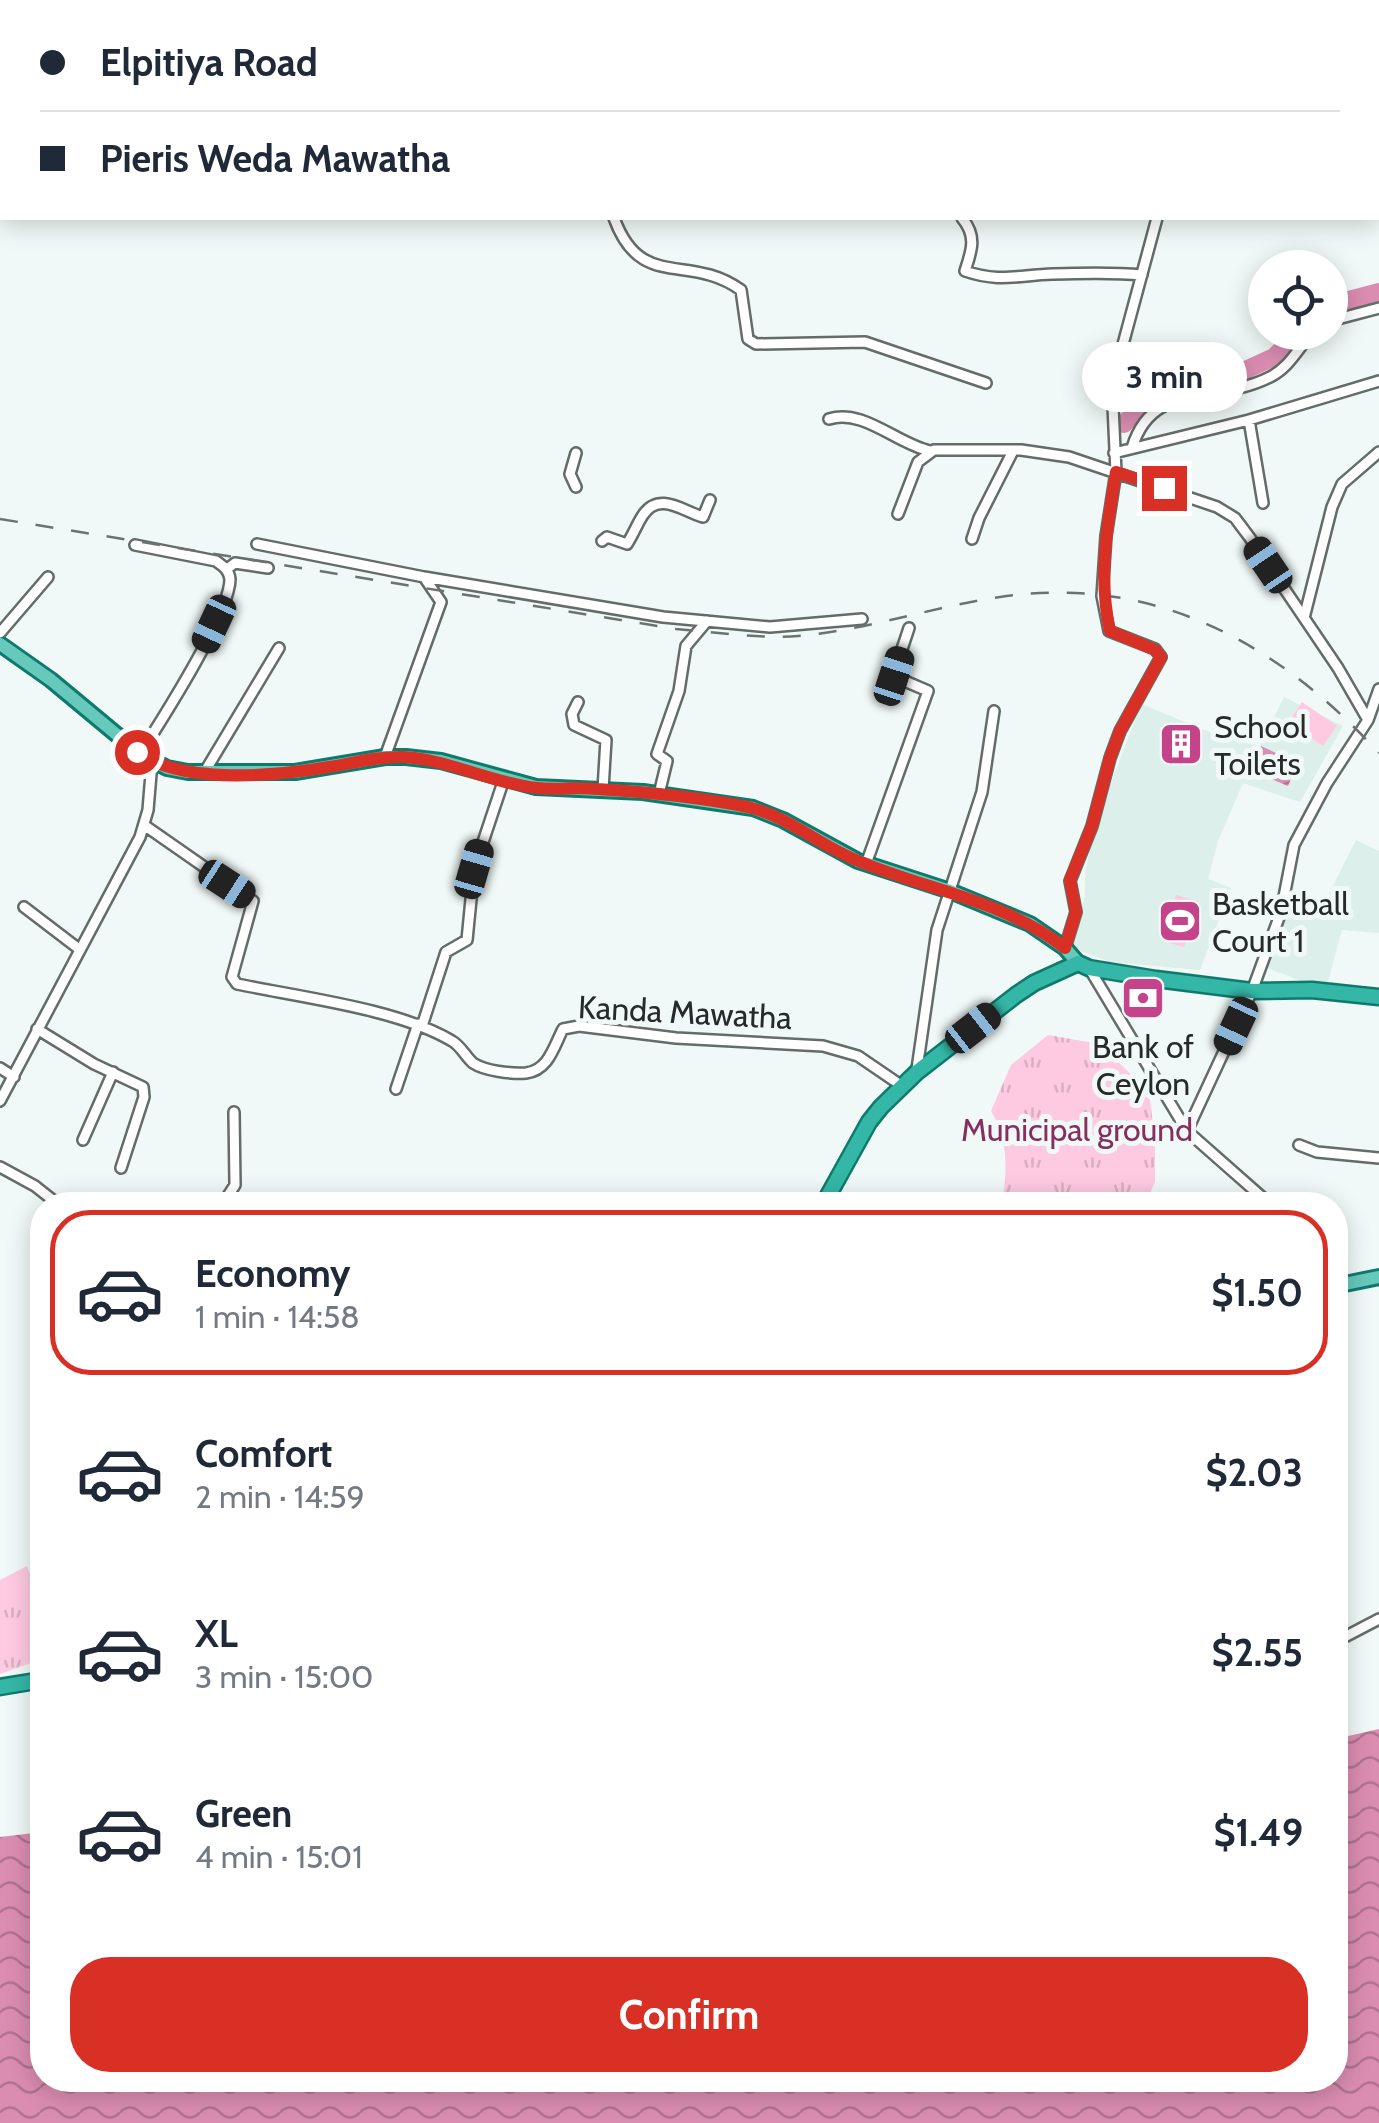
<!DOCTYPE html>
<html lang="en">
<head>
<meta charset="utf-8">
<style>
  :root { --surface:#fff; --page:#f6f6f7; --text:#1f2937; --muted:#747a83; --line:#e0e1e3; --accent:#d93025 }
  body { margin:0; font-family:Cabin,sans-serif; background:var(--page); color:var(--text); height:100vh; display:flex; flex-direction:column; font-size:38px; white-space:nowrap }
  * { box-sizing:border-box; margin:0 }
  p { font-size:32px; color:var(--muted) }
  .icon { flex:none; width:55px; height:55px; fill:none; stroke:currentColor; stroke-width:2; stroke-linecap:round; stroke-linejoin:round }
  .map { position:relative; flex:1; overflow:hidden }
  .side { position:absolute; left:30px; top:1192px; width:1318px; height:900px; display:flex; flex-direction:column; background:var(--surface); border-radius:40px; box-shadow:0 5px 25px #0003 }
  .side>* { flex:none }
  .guide { position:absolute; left:0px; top:0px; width:1380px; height:220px; box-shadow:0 5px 25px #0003; display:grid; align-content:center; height:220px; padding:0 40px; background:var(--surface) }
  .buttons { position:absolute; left:1248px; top:250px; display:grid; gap:20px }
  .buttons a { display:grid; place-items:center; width:100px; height:100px; border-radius:50%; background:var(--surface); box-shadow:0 5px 25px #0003; font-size:50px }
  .end { position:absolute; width:45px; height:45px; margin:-22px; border:12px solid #d93025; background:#fff; box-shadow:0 0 0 5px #fff }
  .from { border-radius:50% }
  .bubble { position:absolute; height:70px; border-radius:35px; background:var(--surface); box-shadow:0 5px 25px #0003; font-size:32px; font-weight:700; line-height:70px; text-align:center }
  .car { position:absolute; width:30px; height:60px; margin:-30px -15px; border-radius:12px; box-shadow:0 0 8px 2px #0007; background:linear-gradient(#222 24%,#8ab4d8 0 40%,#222 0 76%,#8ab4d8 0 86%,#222 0) }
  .guide b { display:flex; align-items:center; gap:35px; height:95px; font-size:38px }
  .guide b+b { border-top:2px solid var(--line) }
  .guide i { width:25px; height:25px; background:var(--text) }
  ul { padding:18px 0 0; list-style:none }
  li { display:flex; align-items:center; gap:30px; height:165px; margin:0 20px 15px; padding:0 20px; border:5px solid transparent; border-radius:40px }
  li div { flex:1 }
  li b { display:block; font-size:38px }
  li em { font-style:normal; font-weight:700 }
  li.on { border-color:var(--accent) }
  li>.icon { width:90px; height:90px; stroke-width:1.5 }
  .action { display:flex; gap:20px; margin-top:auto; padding:20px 40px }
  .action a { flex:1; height:115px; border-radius:40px; background:var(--accent); color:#fff; font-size:40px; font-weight:700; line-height:115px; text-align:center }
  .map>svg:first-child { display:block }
  .built { fill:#dcefea }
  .green { fill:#fecae1 }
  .park { fill:url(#park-tufts) }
  .water { fill:url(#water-waves) }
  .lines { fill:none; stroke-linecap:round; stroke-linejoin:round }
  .river { stroke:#db8db1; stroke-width:18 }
  .minor-casing { stroke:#646c6a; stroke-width:14 }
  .primary-casing { stroke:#0e7a6c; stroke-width:18 }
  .trunk-casing { stroke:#0e7a6c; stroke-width:19 }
  .minor { stroke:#fff; stroke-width:9 }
  .primary { stroke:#67c9bc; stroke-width:12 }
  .trunk { stroke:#34b7a6; stroke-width:14 }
  .rail { stroke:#6d7271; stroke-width:2.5; stroke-dasharray:18 18; stroke-linecap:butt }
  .route { stroke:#d93025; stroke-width:12 }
  .labels { text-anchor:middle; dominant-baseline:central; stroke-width:10; stroke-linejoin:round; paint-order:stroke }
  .poi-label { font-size:32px; fill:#262a29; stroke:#f0f9f7; text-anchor:start }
  .street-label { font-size:32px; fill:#262a29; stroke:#f0f9f7 }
  .park-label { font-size:32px; fill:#882e5e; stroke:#f0f9f7 }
</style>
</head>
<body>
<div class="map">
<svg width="1379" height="2123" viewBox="0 0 1379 2123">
  <defs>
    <pattern id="park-tufts" width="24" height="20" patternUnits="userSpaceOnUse" patternTransform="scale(2.5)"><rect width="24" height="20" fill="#fecae1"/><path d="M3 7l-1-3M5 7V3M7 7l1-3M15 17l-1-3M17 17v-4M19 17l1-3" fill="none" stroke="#daaec1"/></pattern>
    <pattern id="water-waves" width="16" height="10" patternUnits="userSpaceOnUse" patternTransform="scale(2.5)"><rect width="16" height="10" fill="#db8db1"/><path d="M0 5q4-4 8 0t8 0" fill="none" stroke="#b17390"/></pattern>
  </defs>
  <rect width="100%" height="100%" fill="#f0f9f7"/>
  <!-- built -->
  <path class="built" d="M1284,697L1343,726L1300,802L1243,783L1218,841L1208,879L1231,888L1200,970L1110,962L1070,947L1085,896V873L1095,825L1141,704L1227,739L1260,746Z
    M1356,840L1379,851V933L1342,930L1328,982H1304L1265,967L1291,897L1321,910Z"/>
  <!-- green -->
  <path class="green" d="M1302,702L1337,726L1323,746L1288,723Z
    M1176,895L1198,901L1184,947L1163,941Z"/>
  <!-- park -->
  <path class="park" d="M1048,1035L1100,1044L1149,1092L1155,1139V1182L1145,1205H1002C1007,1172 1009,1140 991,1111L1011,1065Z
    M27,1566L42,1607V1659L0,1674V1580Z"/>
  <!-- water -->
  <path class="water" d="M1261,746L1298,763L1288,786L1250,770Z
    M1379,1729V2123H0V1837L42,1832V2080H1335V1739Z"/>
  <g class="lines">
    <!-- river -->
    <path class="river" d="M1330,305L1379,292
      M1124,424L1145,401L1171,385L1226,379L1274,357L1299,332"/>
    <!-- minor casing -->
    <g class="minor-casing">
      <path id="minor" d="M679,0L689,2
        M565,2V0
        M756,2V0
        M802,2L803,0
        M1209,2L1211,0
        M1378,43L1379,42
        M1378,184L1379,183
        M614,218C641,292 688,252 741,290L748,339L756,344L865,342L986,383
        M962,218C977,236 972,250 965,271C1000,283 1018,275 1053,274C1083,273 1112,272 1142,275
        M1330,321L1379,308
        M829,419C863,408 897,444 930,451
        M1249,420L1263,503
        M1132,448C1152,380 1215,405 1270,377C1290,367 1298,348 1313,332
        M1114,453L1249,420L1379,381
        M576,487L570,474L576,453
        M898,514L918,462L934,450H1021L1069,457L1217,507L1235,518L1250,538L1338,668L1368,720L1327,783L1294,845L1281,912L1252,991L1187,1131
        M972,539L979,518L1013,451
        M602,541L607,537L627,544C633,535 637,524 643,515C659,491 683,511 703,517L710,500
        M257,544L424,577L663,617L770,627L862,619
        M135,545L216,561C223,566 229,570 230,579C230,614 161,721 140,754
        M227,569L235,563L268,568
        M1304,618L1332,507L1342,484L1379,452
        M0,633L48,577
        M578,702L572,714L574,725L606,740L603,789
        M1368,720L1379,689
        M385,757L441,602L424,577
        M204,773L279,648
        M659,794L667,761L657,754L679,691L686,646L707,621
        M144,825L253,901L232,977L237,984C299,997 399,1009 452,1041C461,1046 465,1056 473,1063C485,1071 511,1074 526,1073C549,1070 554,1046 563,1029L579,1026L676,1038L823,1046L858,1056L902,1086
        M866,864L928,691L893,676L909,628
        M24,907L79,949
        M1065,948L1076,912L1070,881L1092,826L1110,758L1120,731L1161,657L1155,649L1109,631L1102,596L1106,536L1116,472L1113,406L1122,348L1157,218
        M1089,968L1187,1131L1271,1205
        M422,1026L446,952L467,940L474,869L504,779
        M37,1029L94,1064L143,1087L144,1097L121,1168
        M0,1068L14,1077
        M917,1069L937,930L982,792L994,711
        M396,1089L418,1024
        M0,1101L140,837L148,810L152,762
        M83,1140L113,1072
        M1299,1145L1317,1152L1379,1158
        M0,1167L35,1186L59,1205
        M222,1205L235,1185L234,1112
        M611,1205H625
        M1335,1642L1379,1619"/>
    </g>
    <!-- primary casing -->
    <g class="primary-casing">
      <path id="primary" d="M0,644L51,680L140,754L167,768L188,772H295L385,757H406L441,761L536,787L643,792L753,808L783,820L858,861L950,891L1030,924L1065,948L1078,963
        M1335,1286L1379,1277"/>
    </g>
    <!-- trunk casing -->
    <g class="trunk-casing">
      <path id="trunk" d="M823,1205L869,1122L881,1107L917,1072L1016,995L1034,983L1078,963L1089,968L1156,979L1252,991L1312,990L1379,997
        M0,1687L42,1680"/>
    </g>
    <!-- minor -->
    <use href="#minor" class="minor"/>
    <!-- primary -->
    <use href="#primary" class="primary"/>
    <!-- trunk -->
    <use href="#trunk" class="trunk"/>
    <!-- rail -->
    <path class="rail" d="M0,519L676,629C716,632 758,639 798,636C867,630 932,607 1000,597C1154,574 1278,643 1379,753"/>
  </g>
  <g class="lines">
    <!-- route -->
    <path class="route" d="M137,752C184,785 274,776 329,767C354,763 379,756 404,757C450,760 491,783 537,788C557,790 577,787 597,789C648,792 698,797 748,807C787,816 819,845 856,860C926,890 1004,900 1065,948L1076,912L1070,880L1092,826L1110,758L1120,731L1161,657L1155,650L1110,631C1098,577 1107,526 1116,472L1164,488"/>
  </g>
  <!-- icons -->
  <defs>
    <g id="building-square" transform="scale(2.25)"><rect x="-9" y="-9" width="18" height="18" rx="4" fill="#c5438a" stroke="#f0f9f7"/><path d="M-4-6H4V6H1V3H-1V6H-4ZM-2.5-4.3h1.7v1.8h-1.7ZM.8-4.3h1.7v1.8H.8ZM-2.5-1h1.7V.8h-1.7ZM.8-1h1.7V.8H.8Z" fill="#fff"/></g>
    <g id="stadium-square" transform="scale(2.25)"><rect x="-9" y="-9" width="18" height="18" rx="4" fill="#c5438a" stroke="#f0f9f7"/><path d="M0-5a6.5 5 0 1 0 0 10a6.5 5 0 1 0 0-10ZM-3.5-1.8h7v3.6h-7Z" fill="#fff"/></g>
    <g id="bank-square" transform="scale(2.25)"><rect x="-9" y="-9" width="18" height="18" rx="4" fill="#c5438a" stroke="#f0f9f7"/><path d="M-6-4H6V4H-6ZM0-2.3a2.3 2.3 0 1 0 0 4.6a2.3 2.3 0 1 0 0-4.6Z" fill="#fff"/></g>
  </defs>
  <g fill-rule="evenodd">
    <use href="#building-square" x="1181" y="744"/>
    <use href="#stadium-square" x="1180" y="921"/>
    <use href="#bank-square" x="1143" y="998"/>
  </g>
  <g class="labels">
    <!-- poi labels -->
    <g class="poi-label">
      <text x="1214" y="726">School<tspan x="1214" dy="37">Toilets</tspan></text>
      <text x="1212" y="903">Basketball<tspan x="1212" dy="37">Court 1</tspan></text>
      <text x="1143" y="1046" text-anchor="middle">Bank of<tspan x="1143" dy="37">Ceylon</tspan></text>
    </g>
    <!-- street labels -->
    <g class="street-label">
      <text transform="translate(685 1012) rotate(3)">Kanda Mawatha</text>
    </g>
    <!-- park labels -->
    <g class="park-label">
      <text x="1077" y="1129">Municipal ground</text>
    </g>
  </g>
</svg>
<div class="buttons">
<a><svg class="icon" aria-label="locate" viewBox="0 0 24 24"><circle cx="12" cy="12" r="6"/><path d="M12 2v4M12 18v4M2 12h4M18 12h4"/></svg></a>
</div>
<i class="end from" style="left:137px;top:752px"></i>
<i class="end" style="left:1164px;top:488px"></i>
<div class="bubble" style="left:1082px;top:342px;width:165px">3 min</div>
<i class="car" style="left:1268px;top:565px;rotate:326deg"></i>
<i class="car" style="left:214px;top:624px;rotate:205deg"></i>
<i class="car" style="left:894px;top:676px;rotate:18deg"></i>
<i class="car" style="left:474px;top:869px;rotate:16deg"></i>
<i class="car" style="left:227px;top:884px;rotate:123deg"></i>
<i class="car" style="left:1236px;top:1026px;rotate:205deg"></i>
<i class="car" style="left:973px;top:1028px;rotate:52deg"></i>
<div class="guide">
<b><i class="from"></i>Elpitiya Road</b>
<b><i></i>Pieris Weda Mawatha</b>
</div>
<section class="side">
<ul>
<li class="on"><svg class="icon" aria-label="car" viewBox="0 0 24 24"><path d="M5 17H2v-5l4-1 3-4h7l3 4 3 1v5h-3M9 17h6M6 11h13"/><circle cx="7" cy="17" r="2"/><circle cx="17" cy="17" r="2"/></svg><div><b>Economy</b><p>1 min · 14:58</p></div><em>$1.50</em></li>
<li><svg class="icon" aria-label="car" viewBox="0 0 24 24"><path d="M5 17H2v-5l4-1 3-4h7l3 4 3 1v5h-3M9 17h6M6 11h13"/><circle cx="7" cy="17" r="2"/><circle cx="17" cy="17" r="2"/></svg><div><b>Comfort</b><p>2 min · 14:59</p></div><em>$2.03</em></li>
<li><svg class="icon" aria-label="car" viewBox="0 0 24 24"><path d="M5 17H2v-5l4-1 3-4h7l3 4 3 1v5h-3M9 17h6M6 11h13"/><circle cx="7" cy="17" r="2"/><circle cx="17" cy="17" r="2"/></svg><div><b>XL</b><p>3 min · 15:00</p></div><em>$2.55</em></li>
<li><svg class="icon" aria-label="car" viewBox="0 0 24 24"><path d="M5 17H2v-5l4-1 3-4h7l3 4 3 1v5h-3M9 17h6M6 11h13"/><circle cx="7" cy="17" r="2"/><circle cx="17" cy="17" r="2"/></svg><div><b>Green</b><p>4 min · 15:01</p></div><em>$1.49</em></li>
</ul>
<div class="action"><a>Confirm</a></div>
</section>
</div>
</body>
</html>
